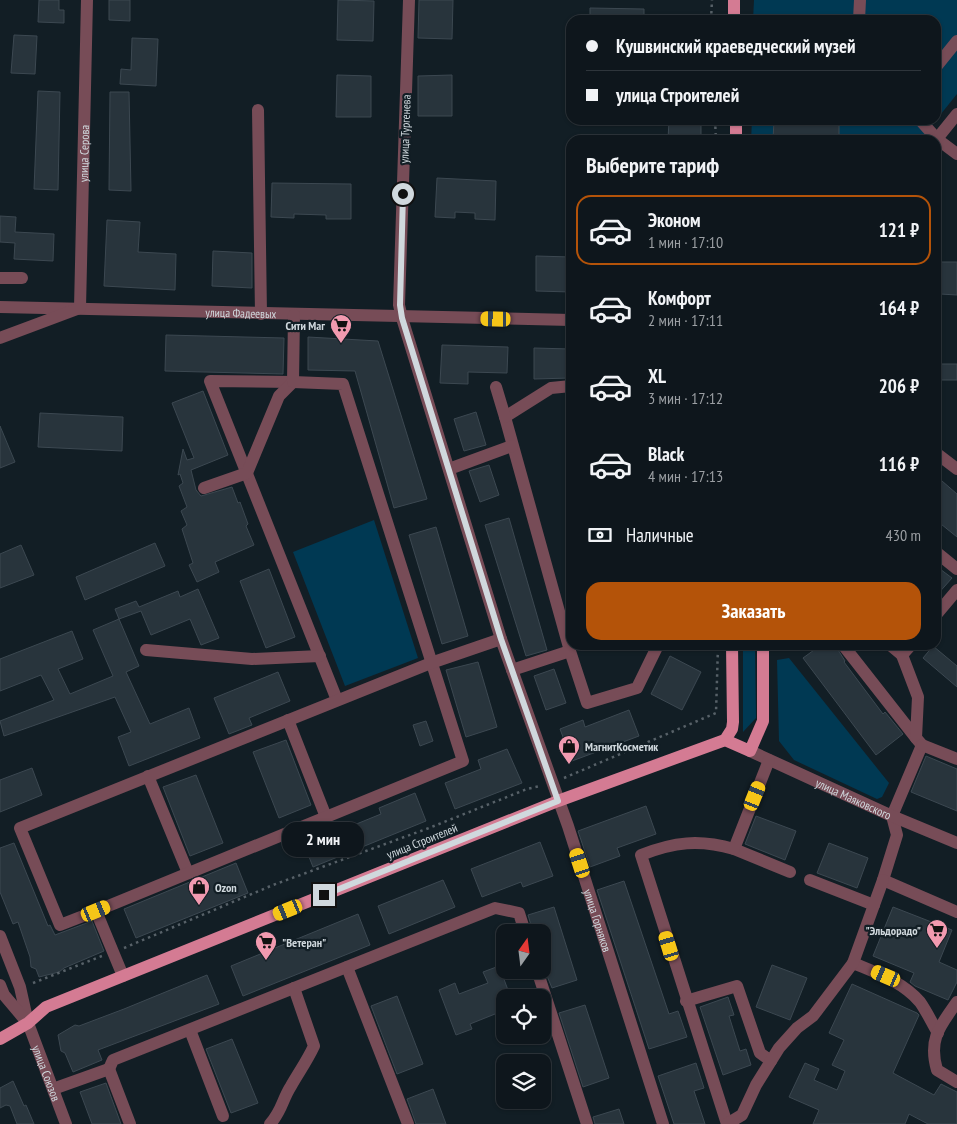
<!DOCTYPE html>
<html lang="ru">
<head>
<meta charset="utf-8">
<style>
  :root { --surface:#0e161c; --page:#171f25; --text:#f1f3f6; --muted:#9b9fa3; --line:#2e353b; --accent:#b45309 }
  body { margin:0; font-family:"PT Sans Narrow",sans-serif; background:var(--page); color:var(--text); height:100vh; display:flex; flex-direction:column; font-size:19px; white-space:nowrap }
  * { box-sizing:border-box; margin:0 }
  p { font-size:16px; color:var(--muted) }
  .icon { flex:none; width:28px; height:28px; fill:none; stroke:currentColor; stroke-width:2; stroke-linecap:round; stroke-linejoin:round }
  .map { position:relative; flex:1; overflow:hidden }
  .drawer { position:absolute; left:566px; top:135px; width:375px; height:515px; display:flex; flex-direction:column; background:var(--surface); border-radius:15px; box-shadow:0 1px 4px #0004,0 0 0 1px var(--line) }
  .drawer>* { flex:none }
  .hud { position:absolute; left:566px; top:15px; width:375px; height:110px; border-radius:15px; box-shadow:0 1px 4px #0004,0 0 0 1px var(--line); display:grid; align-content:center; height:110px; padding:0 20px; background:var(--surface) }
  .needle { width:32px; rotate:14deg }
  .buttons { position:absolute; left:496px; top:924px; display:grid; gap:10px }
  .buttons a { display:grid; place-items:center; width:55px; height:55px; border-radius:10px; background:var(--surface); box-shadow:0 1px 4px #0004,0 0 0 1px var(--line); font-size:25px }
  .end { position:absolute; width:22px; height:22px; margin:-11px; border:6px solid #d0d8dd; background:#111; box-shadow:0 0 0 2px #111 }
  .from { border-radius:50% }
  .bubble { position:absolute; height:35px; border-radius:15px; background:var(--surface); box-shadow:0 1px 4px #0004,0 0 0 1px var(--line); font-size:16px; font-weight:700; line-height:35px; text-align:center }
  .car { position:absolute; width:15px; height:30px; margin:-15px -8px; border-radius:6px; box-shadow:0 0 4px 1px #0007; background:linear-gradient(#f5c518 24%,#345 0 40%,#f5c518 0 76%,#345 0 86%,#f5c518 0) }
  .hud b { display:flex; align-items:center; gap:18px; height:48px; font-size:19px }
  .hud b+b { border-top:1px solid var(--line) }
  .hud i { width:12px; height:12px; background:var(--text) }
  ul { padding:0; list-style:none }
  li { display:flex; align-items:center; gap:15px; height:70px; margin:0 10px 8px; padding:0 10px; border:2px solid transparent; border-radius:15px }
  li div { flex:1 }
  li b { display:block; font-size:19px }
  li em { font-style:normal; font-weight:700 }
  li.current { border-color:var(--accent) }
  li>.icon { width:45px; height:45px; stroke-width:1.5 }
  h2 { padding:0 20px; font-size:22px; line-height:60px }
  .pay { display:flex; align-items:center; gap:12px; height:55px; padding:0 20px; font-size:19px }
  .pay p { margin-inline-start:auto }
  .cta { display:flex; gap:10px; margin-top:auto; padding:10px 20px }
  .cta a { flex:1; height:58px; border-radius:15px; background:var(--accent); color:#fff; font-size:20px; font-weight:700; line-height:58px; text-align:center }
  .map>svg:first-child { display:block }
  .green { fill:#003953 }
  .building { fill:#28343c; stroke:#3c4851 }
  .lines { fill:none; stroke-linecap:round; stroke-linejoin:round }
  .path { stroke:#576168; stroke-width:2.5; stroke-dasharray:2.5 4; stroke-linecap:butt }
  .minor { stroke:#774c57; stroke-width:12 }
  .major { stroke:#d47b93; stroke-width:12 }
  .route { stroke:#d0d8dd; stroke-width:6 }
  .labels { text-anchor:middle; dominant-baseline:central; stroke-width:4.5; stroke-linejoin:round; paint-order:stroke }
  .street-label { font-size:12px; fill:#d0d8dd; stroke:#121e25 }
  .poi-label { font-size:12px; font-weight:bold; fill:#d0d8dd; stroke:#121e25; text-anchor:start }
</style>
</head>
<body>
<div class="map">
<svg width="957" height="1124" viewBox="0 0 957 1124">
  <rect width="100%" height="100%" fill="#121e25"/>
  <!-- green -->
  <path class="green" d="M754,0H957V94L920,140H839V120H936V20H753Z
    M752,120H774L773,140H751Z
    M374,520L418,658L345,686L293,552Z
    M743,645H755L756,718L743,732Z
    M789,658L889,783L882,797L877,799L794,760L779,741L777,660Z"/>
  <!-- building -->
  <path class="building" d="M39,0H59V10H64V23L38,22Z
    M109,0H130V21L109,20Z
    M338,0L374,1L373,41L337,40Z
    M419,0H453L452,39L418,38Z
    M590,8L644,9V20H590Z
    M14,35L37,36L35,74L11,73Z
    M132,38L158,39L156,86L120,84L121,69L131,70Z
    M337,75L371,76V117H336Z
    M452,75V116H418V76Z
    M38,91L60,92L58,190L34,189Z
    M110,92H129L131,191L109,190Z
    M669,120H701V140H668Z
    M774,120H839V140H773Z
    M437,178L496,181L495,220L475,219V213L455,212V218L435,217Z
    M272,183L351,184V219H326V215L294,214V218L271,217Z
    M0,216L16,217L15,232L54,234L53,261L14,259L15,243L0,242Z
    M107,220L140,222L138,252L176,254L175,290L104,286Z
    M213,251L252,253V288L212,286Z
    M536,256L571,257V292L536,291Z
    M941,262H957V295L940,294Z
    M166,335L284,338L283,374L165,371Z
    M308,337L378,341L427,499L394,508L355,371L308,370Z
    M442,345L508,347L507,373L468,372V384L440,383Z
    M534,348L571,349V378L534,379Z
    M936,364H957V380H936Z
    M203,391L228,455L191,470L196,490L201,496L232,487L238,503L240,502L248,524L246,526L254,545L215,562L219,572L197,582L189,565L193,563L182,529L187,525L181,511L187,507L179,486L183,483L180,474L178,475L183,449L187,460L194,458L172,403Z
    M476,412L486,445L464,451L454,419Z
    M40,413L123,417L122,451L38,447Z
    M0,426L15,462L0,468Z
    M489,465L499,495L480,502L469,471Z
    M942,481L957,494V537L936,520V488Z
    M509,518L547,650L526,656L485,525Z
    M436,527L468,636L442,644L409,535Z
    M155,543L165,566L85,600L76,577Z
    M21,545L34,575L0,588V554Z
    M936,566L952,578L936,596Z
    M269,569L295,637L266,648L240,581Z
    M198,589L219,638L201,645L190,619L151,635L141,611L119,619L115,609L136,601L139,607L178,591L180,597Z
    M119,619L139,666L126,672L150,724L189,708L200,738L129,766L118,737L131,732L115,697L4,736L0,721L54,700L41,675L0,691V659L72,631L83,659L58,669L70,694L113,676L93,630Z
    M821,645H835L845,661L844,662L883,714L885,712L903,734L876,755L803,658Z
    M933,646L957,666V687L923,658Z
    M670,656L701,672L682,710L651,694Z
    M478,662L497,727L466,737L446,670Z
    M554,669L566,703L546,710L534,676Z
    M278,672L290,701L249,718L252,725L229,734L214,698Z
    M629,710L639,736L572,761L560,729L583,720L585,727Z
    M426,721L433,741L420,746L413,725Z
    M286,740L311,805L279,818L253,752Z
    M507,749L522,783L455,809L445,783L481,769L478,760Z
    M926,756L957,769V811L911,792Z
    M32,768L42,795L0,812V780Z
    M196,775L223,843L190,856L163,787Z
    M415,793L426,821L313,867L302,839L324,830L327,836L381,814L379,808Z
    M646,806L656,834L617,848L620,856L590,867L578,831Z
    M756,816L796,831L785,860L745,844Z
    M540,842L553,876L523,887L521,882L482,897L471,869Z
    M14,843L48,926L50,925L55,935L92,921L104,951L64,968L59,972L39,977L36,969L31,967L30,957L18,922L13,924L0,892V848Z
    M829,843L868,858L857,888L817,873Z
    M236,863L248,893L136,938L124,909Z
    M443,880L455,907L389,934L378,906Z
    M624,881L669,1014L678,1011L687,1037L649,1049L597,890Z
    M554,907L577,980L552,988L542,964V932H533L528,915Z
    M893,907L952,930L939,962L957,970V982L948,1000L915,986L910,982L914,973L873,956Z
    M358,914L370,945L243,996L231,966Z
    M772,965L807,978L790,1020L756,1007Z
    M499,966L511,998H505V1010L470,1024L472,1029L456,1035L439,990L455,983L459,994L488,983L483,972Z
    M207,975L219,1004L98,1050L102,1060L73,1072L65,1053L61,1051L58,1035L75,1025L79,1026L124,1009Z
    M852,984L917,1013L919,1015L893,1073L934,1095L941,1084L957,1092V1124H928L909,1114L905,1124H813L819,1110L789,1097L805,1063L819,1069L814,1080L837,1090L845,1071L832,1065L844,1040L829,1033Z
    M397,996L423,1064L397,1074L371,1006Z
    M728,997L734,1015L729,1016L740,1051L746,1049L751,1065L723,1075L700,1007Z
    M585,1005L609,1078L583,1087L559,1013Z
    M232,1039L258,1103L231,1113L206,1049Z
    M696,1063L704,1088L694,1091L705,1124H674L658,1076Z
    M13,1081L24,1106L26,1105L34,1124H17L10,1106L6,1105L0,1108V1088Z
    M106,1083L121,1124H92L80,1092Z
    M433,1089L446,1124H416L407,1099Z
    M619,1109L624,1124H595L593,1117Z"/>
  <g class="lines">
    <!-- path -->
    <path class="path" d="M711,20L712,0
      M715,120L716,140
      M564,778L716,713L718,646
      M124,948L273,885L429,828L527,789L540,786
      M33,983L102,956"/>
    <!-- minor -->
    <g class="minor">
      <path id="s1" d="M409,0L399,305L402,318L501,639L568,826L663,1124"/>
      <path d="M859,20L860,0"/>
      <path d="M936,67L957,41"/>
      <path d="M258,110L261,314"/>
      <path d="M920,120L937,139L957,154"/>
      <path d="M936,140L957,114"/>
      <path d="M0,278H22"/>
      <path id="s2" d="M0,307L571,320"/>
      <path id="s3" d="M0,338L80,308L87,0"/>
      <path d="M293,382L210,381L337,700"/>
      <path d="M571,386L551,388L505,417L570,651L587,703L637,688L658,645"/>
      <path d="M496,387L505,417"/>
      <path d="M936,453L957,469"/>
      <path d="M449,469L512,446"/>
      <path d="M204,488L247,473L279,396L293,382"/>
      <path d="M936,552L957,569"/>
      <path d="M936,615L957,590"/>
      <path d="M843,645L916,738"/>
      <path d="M890,645L902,655"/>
      <path d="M911,645L902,655L918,697L916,738L922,745L892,816L897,835L883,880L957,912"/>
      <path d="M146,650L252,659L320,656"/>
      <path d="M512,670L570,651"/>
      <path d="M288,720L326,817"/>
      <path d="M922,745L957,759"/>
      <path id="s4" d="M750,751L892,816L957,843"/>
      <path d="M769,760L734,849L790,872"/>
      <path d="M148,776L188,873"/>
      <path d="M810,880L874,905"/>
      <path d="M96,911L463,761L343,384L293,382L294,315"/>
      <path id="s5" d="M0,936L20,987L28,1023L66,1124"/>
      <path d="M853,963C877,973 903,982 920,1002C927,1012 932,1023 938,1033"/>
      <path d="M347,967L408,1124"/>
      <path d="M537,970L587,1124"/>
      <path d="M123,976L96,911L60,925L20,828L431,663L501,639"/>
      <path d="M0,985L4,995L26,1021"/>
      <path d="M686,1001L737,986L760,1053L771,1061"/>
      <path d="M957,1002C940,1026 928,1039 937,1070L957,1082"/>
      <path d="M190,1030L223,1116"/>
      <path d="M109,1069L113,1060L495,908L519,913L525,932"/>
      <path d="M53,1089L109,1069L130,1124"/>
      <path d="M270,1124C282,1111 282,1100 291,1086C299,1072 307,1061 314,1046L294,988"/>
      <path d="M727,1124L641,855C674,842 699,839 734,849"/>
      <path d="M727,1124L742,1115L756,1085L779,1048L797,1028L813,1016L853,963L883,880"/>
    </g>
    <!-- major -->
    <path class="major" d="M734,20V0
      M736,120V140
      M725,740L732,729L733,722L732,645
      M0,1039L28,1023L46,1007L558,801L725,740L750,751L763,721V645"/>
  </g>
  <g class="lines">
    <!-- route -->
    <path class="route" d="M324,895L558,801L501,639L402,318L400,305L403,194"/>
  </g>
  <!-- icons -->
  <defs>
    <g id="supermarket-pin" transform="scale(1.125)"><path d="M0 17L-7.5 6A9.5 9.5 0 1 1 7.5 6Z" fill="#f29ab0" stroke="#121e25"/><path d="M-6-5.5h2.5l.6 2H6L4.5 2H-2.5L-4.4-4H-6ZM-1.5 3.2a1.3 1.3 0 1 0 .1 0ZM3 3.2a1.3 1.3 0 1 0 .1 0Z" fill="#111"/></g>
    <g id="shop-pin" transform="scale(1.125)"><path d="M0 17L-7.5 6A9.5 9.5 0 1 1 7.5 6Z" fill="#f29ab0" stroke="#121e25"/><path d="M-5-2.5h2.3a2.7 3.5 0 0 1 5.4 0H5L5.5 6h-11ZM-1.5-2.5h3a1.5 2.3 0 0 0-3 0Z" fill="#111"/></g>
  </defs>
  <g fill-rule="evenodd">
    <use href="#supermarket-pin" x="341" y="325"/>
    <use href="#shop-pin" x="569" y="746"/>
    <use href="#shop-pin" x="199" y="887"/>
    <use href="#supermarket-pin" x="937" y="930"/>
    <use href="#supermarket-pin" x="266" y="942"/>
  </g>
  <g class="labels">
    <!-- street labels -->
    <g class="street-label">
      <text transform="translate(405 129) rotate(-88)">улица Тургенева</text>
      <text stroke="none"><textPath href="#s3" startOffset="240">улица Серова</textPath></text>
      <text stroke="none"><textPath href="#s2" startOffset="241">улица Фадеевых</textPath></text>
      <text stroke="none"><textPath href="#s4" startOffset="114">улица Маяковского</textPath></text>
      <text transform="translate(422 841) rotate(-22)">улица Строителей</text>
      <text stroke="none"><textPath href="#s1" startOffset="952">улица Горняков</textPath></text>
      <text stroke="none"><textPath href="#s5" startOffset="145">улица Союзов</textPath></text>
    </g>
    <!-- poi labels -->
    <g class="poi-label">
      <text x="325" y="325" text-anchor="end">Сити Маг</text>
      <text x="585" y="746">МагнитКосметик</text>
      <text x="215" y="887">Ozon</text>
      <text x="921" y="930" text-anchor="end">"Эльдорадо"</text>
      <text x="282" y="942">"Ветеран"</text>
    </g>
  </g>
</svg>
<div class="buttons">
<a><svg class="needle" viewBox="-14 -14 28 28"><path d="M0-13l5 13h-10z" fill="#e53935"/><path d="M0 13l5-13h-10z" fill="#9b9fa3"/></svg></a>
<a><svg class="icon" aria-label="locate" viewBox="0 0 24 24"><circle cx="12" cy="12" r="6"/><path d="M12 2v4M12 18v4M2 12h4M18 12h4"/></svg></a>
<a><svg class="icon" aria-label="layers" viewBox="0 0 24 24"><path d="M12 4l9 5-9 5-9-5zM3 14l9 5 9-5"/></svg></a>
</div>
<i class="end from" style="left:403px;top:194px"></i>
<i class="end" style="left:324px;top:895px"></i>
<div class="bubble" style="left:282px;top:822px;width:82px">2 мин</div>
<i class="car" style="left:496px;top:319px;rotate:271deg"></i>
<i class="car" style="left:755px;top:796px;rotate:22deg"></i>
<i class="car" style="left:580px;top:863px;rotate:342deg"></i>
<i class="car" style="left:288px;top:910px;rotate:248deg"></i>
<i class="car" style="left:96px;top:911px;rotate:68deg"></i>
<i class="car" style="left:669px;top:946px;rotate:343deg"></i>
<i class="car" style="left:886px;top:976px;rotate:293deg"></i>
<div class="hud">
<b><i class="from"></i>Кушвинский краеведческий музей</b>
<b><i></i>улица Строителей</b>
</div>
<section class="drawer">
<h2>Выберите тариф</h2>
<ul>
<li class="current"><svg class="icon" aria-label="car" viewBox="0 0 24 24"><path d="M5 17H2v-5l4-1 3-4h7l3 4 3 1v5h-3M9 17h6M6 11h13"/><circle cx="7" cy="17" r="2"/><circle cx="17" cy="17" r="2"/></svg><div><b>Эконом</b><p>1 мин · 17:10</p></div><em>121 ₽</em></li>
<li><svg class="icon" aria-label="car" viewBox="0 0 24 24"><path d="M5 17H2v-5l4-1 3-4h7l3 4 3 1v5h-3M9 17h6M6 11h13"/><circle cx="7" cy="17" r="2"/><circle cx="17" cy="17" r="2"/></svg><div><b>Комфорт</b><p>2 мин · 17:11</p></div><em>164 ₽</em></li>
<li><svg class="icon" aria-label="car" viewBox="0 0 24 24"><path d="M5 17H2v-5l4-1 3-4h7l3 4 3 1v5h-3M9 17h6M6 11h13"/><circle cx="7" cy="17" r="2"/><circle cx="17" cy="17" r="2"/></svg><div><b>XL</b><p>3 мин · 17:12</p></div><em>206 ₽</em></li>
<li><svg class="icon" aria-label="car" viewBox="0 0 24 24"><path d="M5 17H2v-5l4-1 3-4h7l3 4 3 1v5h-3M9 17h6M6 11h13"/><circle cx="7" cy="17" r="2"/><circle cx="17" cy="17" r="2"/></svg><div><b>Black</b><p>4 мин · 17:13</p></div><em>116 ₽</em></li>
</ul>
<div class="pay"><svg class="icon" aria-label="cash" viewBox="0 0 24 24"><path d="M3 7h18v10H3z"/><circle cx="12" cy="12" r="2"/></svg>Наличные<p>430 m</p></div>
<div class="cta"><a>Заказать</a></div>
</section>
</div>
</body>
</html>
